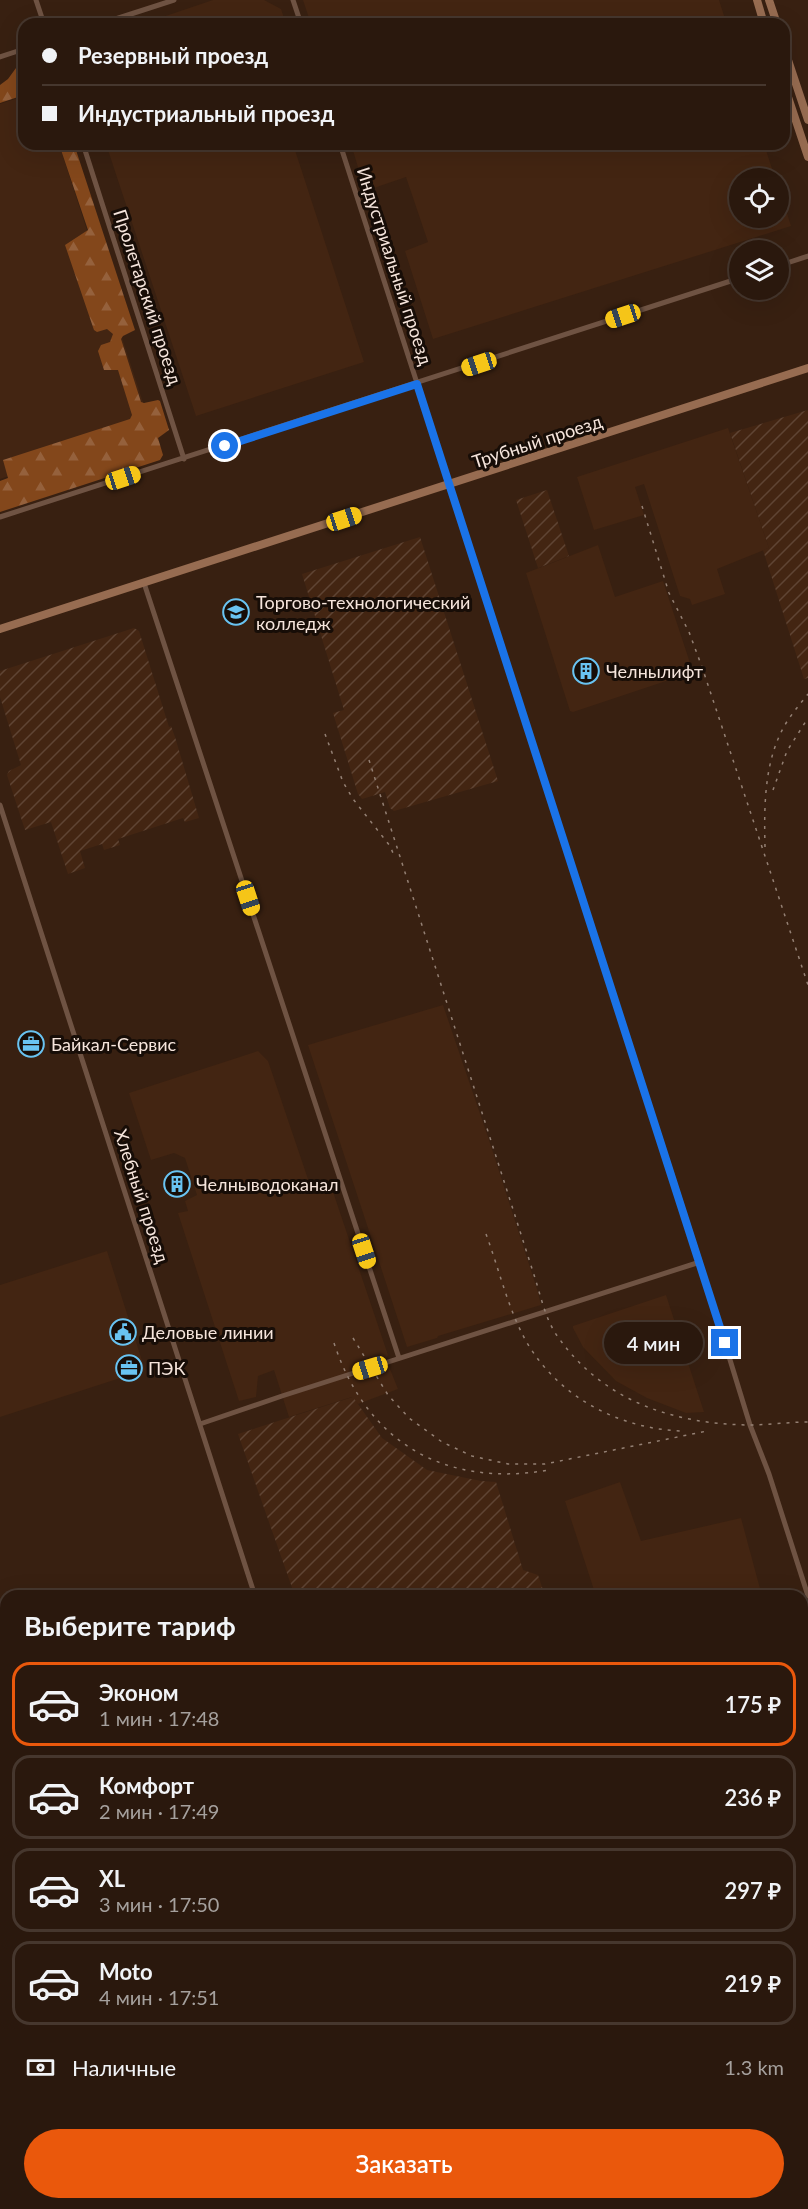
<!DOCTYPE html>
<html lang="ru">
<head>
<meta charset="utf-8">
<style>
  :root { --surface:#2a180d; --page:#322116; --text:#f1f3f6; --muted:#a5a09d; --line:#46372e; --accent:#ea580c }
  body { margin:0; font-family:Lato,sans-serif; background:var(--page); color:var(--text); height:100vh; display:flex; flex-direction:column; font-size:22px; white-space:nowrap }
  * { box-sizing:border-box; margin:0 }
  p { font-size:20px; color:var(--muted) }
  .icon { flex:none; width:33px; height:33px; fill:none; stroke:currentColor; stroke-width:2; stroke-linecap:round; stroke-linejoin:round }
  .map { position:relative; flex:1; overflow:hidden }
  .details { position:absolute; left:0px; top:1590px; width:808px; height:620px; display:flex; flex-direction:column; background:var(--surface); border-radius:18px 18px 0 0; box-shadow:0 6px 24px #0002,0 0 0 2px var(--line) }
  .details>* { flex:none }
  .top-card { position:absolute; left:18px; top:18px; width:772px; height:132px; border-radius:18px; box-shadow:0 6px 24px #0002,0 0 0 2px var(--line); display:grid; align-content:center; height:132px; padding:0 24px; background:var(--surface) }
  .fabs { position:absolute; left:729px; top:168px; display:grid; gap:12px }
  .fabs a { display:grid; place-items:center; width:60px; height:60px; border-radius:50%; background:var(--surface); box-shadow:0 6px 24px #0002,0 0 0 2px var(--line); font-size:30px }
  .end { position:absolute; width:27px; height:27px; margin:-14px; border:8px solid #1a73e8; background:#fff; box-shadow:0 0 0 3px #fff }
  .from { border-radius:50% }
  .bubble { position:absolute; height:42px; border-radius:21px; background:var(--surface); box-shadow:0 6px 24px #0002,0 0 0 2px var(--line); font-size:20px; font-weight:600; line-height:42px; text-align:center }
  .car { position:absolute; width:18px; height:36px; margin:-18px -9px; border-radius:8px; box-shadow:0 0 4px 2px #0007; background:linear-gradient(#f5c518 24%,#345 0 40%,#f5c518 0 76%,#345 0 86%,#f5c518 0) }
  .top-card b { display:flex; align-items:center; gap:21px; height:57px; font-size:22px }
  .top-card b+b { border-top:2px solid var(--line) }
  .top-card i { width:15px; height:15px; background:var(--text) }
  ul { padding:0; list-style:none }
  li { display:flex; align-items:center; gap:18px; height:84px; margin:0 12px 9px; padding:0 12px; border:3px solid var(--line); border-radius:18px }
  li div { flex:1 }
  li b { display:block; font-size:22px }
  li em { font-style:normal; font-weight:600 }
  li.selected { border-color:var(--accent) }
  li>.icon { width:54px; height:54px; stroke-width:1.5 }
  h2 { padding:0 24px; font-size:27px; line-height:72px }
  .pay { display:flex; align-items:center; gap:15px; height:66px; padding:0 24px; font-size:22px }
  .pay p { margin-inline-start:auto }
  .cta { display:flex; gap:12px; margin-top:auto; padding:12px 24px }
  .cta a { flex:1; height:69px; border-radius:36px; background:var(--accent); color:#fff; font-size:24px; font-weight:600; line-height:69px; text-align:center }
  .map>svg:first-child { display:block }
  .built { fill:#432512 }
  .industrial { fill:url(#industrial-furrows) }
  .forest { fill:url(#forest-firs) }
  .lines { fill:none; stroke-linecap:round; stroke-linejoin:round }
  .street { stroke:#6f5343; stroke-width:5 }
  .secondary { stroke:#976c51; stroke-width:8 }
  .primary { stroke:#b67e5c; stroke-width:8 }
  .rail { stroke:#948074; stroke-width:1.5; stroke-dasharray:3 6; stroke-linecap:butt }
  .route { stroke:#1a73e8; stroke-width:8 }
  .labels { text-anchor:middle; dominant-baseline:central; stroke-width:6; stroke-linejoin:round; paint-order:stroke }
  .street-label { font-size:18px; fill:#f6e5dc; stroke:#170d07 }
  .poi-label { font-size:18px; fill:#f6e5dc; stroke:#170d07; text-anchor:start }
</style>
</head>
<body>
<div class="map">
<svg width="808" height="2209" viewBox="0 0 808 2209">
  <defs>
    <pattern id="industrial-furrows" width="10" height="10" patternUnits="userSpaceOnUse" patternTransform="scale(1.5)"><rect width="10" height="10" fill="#432512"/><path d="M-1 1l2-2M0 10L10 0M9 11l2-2" fill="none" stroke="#5f4434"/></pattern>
    <pattern id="forest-firs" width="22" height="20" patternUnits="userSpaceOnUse" patternTransform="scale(1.5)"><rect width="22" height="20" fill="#83471b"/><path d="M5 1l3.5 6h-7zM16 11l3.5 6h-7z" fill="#95613c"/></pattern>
  </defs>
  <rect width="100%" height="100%" fill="#382011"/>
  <!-- built -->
  <path class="built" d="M213,0H264L281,9L286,24H142Z
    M303,0H719L726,22L737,19L738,24H311Z
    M24,96V144H59L152,430L0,479V104Z
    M106,144H293L364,362L196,416Z
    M351,144H764L775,178H740V218H778L779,188L791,226L433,339L405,251L428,242L406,177L368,190L364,187Z
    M728,428L769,548L717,569L725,594L692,605L690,599L680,596L644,484L635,487L644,515L594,530L577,477Z
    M598,545L615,597L663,581L693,672L573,712L570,711L526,573Z
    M443,1005L490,1143L537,1289L541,1305L438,1336L437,1338L407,1347L308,1045Z
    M258,1051L268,1061L310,1185L329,1180L388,1355L386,1359L398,1389L358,1404L352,1397L289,1417L274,1370L258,1376L256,1397L239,1401L178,1213L188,1211L185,1201L197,1195L185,1158L174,1153L151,1160L129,1093Z
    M107,1251L145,1370L0,1417V1285Z
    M666,1295L704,1412L686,1413L647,1398L616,1381L583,1347L573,1328V1326Z
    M620,1482L641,1541L741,1518L762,1596H596L565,1501Z
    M808,1806V1861L803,1863L802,1808Z
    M808,1905V2098L803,2100L802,1907Z
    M6,1969V2054L0,2056V1971Z
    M6,2074V2136L0,2118V2076Z
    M35,2204H169L170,2206L161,2209H37Z
    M247,2204H407L387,2209H248Z"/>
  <!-- industrial -->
  <path class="industrial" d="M808,410V678L804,679L763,550L769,548L730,433Z
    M547,490L569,556L538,568L516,500Z
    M420,537L498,781L394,811L390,808L385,792L362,799L358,794L333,713L344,710L302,574Z
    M134,628L139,631L169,727L171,726L175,737L199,818L185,822L183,818L118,839L120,845L104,850L102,844L80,851L85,868L68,874L51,822L25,830L7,775L9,771L21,765L0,697V671Z
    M353,1397L382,1438L427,1470L481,1481L496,1482L523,1570L538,1575L545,1596H295L238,1434Z
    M803,1717L808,1735V1806L803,1808Z"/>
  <!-- forest -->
  <path class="forest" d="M24,57V95L0,103V85L8,79Z
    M59,144H74L135,330L123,336L121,339L141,402L144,403L158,400L160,401L169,430L158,438L163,455L160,460L0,512V481L8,478L3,460L130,419L132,415L118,370H104L98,351L101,345L110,342L113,334L107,329L97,332L94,330L65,245L88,230Z"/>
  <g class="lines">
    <!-- street -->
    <path class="street" d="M36,0L44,24
      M293,0L301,24
      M100,24L174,0
      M0,57L24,49
      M83,144L184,459
      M340,144L700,1262L750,1425L769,1474L808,1596
      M778,266L808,256
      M0,517L740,278
      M144,583L399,1358
      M0,805L255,1596
      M200,1424L282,1396L700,1262
      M450,2204L452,2209"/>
    <!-- secondary -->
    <path class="secondary" d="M757,0L764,24
      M769,0L777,24
      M784,48L808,120
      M784,85L808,157
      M0,629L808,368"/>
    <!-- primary -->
    <path class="primary" d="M802,2165L808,2163
      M802,2177L808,2175
      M667,2209L684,2204
      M704,2209L721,2204"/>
    <!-- rail -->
    <path class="rail" d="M642,506L669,593L689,632L702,667L808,985
      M325,734L343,782L353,799L390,846L393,853
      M369,760L535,1278C541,1297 546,1321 558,1337C603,1401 673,1424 749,1425C768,1425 788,1422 808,1422
      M773,790L787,751L808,718
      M765,847C764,804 764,757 788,720C794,711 801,703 808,694
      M486,1234C499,1269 508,1309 526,1341C558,1397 619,1429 682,1431
      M353,1338L388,1395L409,1418L442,1442L472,1456L508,1464H545L707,1431
      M334,1343C367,1443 445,1488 549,1470"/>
  </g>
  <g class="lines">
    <!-- route -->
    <path class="route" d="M225,446L417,384L725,1343"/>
  </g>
  <!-- icons -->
  <defs>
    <g id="university-ring" transform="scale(1.35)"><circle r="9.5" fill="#170d07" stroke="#69c3f1" stroke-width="1.5"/><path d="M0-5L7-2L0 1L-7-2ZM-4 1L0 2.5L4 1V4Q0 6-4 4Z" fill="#69c3f1"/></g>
    <g id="building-ring" transform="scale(1.35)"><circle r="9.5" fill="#170d07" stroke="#69c3f1" stroke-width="1.5"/><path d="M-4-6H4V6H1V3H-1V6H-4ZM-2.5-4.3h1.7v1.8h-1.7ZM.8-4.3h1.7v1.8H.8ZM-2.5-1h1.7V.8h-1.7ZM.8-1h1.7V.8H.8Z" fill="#69c3f1"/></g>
    <g id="office-ring" transform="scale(1.35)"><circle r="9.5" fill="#170d07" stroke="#69c3f1" stroke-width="1.5"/><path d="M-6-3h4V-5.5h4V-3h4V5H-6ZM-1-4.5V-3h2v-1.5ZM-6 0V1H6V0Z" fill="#69c3f1"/></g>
    <g id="civic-ring" transform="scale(1.35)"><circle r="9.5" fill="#170d07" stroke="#69c3f1" stroke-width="1.5"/><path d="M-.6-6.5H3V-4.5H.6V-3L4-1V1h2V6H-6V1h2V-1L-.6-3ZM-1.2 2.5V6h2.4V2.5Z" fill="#69c3f1"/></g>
  </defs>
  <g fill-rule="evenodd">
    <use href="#university-ring" x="236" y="612"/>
    <use href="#building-ring" x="586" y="671"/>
    <use href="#office-ring" x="31" y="1044"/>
    <use href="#building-ring" x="177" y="1184"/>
    <use href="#civic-ring" x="123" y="1332"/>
    <use href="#office-ring" x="129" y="1368"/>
  </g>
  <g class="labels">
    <!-- street labels -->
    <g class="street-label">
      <text transform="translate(395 266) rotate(72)">Индустриальный проезд</text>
      <text transform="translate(148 297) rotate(72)">Пролетарский проезд</text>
      <text transform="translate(537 441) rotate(-18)">Трубный проезд</text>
      <text transform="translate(142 1196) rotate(72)">Хлебный проезд</text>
    </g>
    <!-- poi labels -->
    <g class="poi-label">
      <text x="256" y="602">Торгово-технологический<tspan x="256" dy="21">колледж</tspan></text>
      <text x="606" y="671">Челнылифт</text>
      <text x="51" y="1044">Байкал-Сервис</text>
      <text x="196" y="1184">Челныводоканал</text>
      <text x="142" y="1332">Деловые линии</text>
      <text x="148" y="1368">ПЭК</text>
    </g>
  </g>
</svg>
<div class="fabs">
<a><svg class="icon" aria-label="locate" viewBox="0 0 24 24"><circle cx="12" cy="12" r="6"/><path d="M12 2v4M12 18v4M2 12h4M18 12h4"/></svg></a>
<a><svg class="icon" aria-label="layers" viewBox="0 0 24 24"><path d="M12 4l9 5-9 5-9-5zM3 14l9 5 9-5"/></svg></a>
</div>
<i class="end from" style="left:225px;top:446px"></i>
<i class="end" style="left:725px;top:1343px"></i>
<div class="bubble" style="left:604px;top:1322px;width:99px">4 мин</div>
<i class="car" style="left:623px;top:316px;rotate:252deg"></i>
<i class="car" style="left:479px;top:364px;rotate:252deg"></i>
<i class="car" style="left:123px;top:478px;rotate:72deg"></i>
<i class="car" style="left:344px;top:519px;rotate:72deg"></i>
<i class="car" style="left:248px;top:898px;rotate:162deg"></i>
<i class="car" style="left:364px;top:1251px;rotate:162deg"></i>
<i class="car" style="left:370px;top:1368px;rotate:253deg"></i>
<div class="top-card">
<b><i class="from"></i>Резервный проезд</b>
<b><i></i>Индустриальный проезд</b>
</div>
<section class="details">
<h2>Выберите тариф</h2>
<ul>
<li class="selected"><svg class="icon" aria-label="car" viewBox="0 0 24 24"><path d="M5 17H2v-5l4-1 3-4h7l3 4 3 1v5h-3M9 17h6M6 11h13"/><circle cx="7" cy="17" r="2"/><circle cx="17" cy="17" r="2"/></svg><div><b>Эконом</b><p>1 мин · 17:48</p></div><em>175 ₽</em></li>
<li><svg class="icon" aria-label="car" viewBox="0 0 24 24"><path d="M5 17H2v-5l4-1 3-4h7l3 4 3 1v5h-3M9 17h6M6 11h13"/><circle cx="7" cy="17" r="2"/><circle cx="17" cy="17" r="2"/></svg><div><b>Комфорт</b><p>2 мин · 17:49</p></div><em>236 ₽</em></li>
<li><svg class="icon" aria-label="car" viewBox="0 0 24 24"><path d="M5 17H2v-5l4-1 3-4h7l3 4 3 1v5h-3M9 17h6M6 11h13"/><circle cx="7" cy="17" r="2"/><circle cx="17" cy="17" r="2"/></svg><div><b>XL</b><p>3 мин · 17:50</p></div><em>297 ₽</em></li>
<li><svg class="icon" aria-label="car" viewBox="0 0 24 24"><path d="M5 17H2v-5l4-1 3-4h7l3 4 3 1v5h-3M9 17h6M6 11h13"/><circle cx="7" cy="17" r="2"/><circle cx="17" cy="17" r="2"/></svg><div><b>Moto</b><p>4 мин · 17:51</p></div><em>219 ₽</em></li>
</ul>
<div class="pay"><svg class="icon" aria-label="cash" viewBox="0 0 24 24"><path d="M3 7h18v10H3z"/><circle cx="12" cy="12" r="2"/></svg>Наличные<p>1.3 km</p></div>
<div class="cta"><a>Заказать</a></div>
</section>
</div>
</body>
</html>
